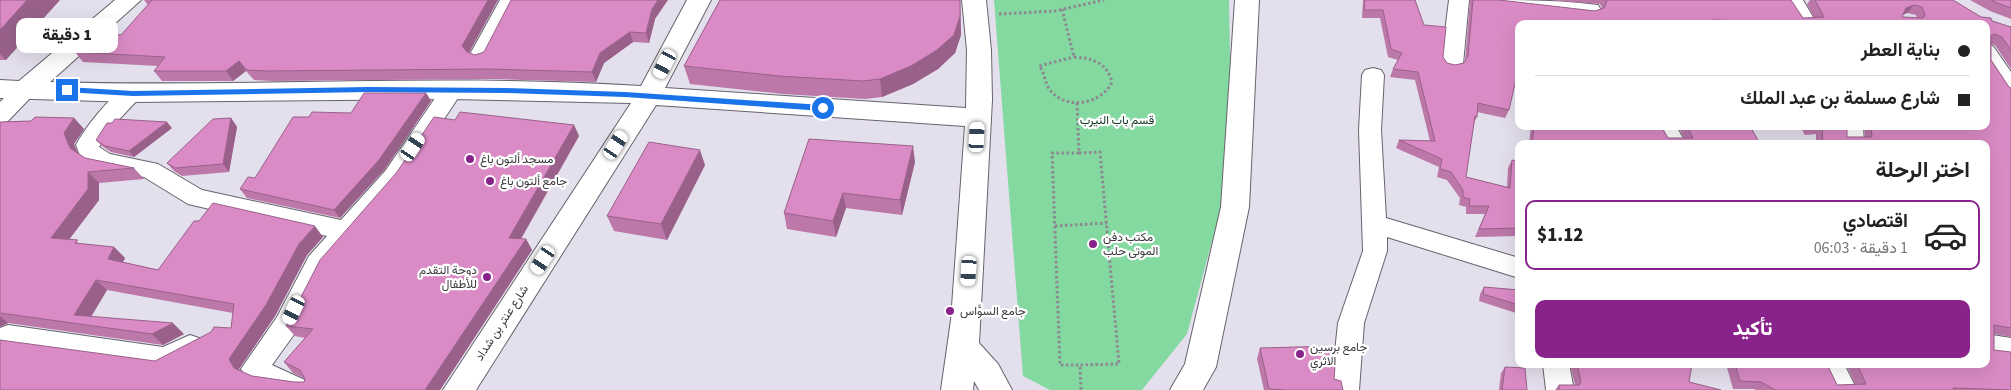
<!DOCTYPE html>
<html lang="ar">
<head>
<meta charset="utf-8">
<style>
  :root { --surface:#fff; --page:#f2f2f2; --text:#222; --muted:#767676; --line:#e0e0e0; --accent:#89238b }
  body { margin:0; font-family:"Source Sans 3",Vazirmatn,sans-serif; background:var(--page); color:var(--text); direction:rtl; height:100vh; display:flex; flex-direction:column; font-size:19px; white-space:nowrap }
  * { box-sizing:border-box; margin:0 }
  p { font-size:16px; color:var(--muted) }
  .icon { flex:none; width:28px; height:28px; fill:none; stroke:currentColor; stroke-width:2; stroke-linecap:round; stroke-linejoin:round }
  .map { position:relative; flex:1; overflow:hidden; direction:ltr }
  .sheet { position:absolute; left:1515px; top:140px; width:475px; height:228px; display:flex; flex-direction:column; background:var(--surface); border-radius:10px; box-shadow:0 5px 20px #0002; direction:rtl }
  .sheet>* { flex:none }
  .guide { position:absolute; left:1515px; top:20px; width:475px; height:110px; border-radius:10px; box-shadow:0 5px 20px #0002; direction:rtl; display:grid; align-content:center; height:110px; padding:0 20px; background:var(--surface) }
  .end { position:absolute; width:22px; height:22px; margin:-11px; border:6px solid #1a73e8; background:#fff; box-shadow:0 0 0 2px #fff }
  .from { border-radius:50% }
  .bubble { position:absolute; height:35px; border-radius:10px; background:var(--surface); box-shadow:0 5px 20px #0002; font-size:16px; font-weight:800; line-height:35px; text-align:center; direction:rtl }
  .car { position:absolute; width:15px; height:30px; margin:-15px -8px; border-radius:6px; box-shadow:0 0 4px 1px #0007; background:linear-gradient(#fff 24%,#345 0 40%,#fff 0 76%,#345 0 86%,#fff 0) }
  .guide b { display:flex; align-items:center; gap:18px; height:48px; font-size:19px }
  .guide b+b { border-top:1px solid var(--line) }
  .guide i { width:12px; height:12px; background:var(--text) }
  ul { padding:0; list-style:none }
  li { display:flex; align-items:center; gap:15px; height:70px; margin:0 10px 8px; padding:0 10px; border:2px solid transparent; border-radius:10px }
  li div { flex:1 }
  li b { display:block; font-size:19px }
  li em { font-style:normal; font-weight:800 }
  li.selected { border-color:var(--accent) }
  li>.icon { width:45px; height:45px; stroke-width:1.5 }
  h2 { padding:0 20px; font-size:22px; line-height:60px }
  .action { display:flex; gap:10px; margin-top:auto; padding:10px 20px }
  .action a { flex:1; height:58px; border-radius:10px; background:var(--accent); color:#fff; font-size:20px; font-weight:800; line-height:58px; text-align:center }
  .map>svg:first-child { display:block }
  .green { fill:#84d9a0 }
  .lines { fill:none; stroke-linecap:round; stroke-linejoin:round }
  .street-casing { stroke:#67636d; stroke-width:2 }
  .secondary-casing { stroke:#67636d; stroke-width:2 }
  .path { stroke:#8c8992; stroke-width:3; stroke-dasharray:2.5 2.5; stroke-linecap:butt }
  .street { fill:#fff; fill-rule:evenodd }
  .secondary { fill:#fff; fill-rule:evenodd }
  .wall { fill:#bb78a9; fill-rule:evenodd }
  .shaded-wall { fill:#99618a }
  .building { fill:#da8bc5; stroke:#99618a; fill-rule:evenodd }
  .route { fill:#1a73e8 }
  .poi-dot { fill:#89238b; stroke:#fff; stroke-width:2 }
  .labels { text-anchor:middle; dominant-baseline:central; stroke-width:4.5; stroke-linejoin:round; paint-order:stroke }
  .park-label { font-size:12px; fill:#0f351e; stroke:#fff }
  .poi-label { font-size:12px; fill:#39373c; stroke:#fff; text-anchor:start }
  .street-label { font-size:12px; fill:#39373c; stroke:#fff }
</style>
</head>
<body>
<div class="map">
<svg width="2011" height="390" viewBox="0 0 2011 390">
  <rect width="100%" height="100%" fill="#e4dfec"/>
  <!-- green -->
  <path class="green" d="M994,0H1229L1232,167L1187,334L1142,390H1050L1023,376Z"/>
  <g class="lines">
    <!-- street casing -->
    <g class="street-casing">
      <path id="street" d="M500,0H520L487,61L480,63L473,61L469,56Z
        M1449,0H1469L1463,64L1460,69L1452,71L1444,69L1441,64Z
        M1485,0C1522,0 1562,0 1598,5L1601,10L1598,15L1591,17L1495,6L1488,5Z
        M1783,0H1803L1817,24H1797Z
        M1986,44L1993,46L2011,72V97L2003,94L1986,68Z
        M1373,68L1381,70L1384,75L1381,130L1386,218L1519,258V278L1387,237V251L1364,323L1359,390H1331L1338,323L1363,251L1359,130L1362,75L1365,70Z
        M27,80L35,83L38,88L35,93L8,121L0,123V102L19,83Z
        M452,82L460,85L463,90L460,95L402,182L327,270L295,333L272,365L309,382L313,390C289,390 253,390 241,369L277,317L309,256L327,236L188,204L144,177L96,167L81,158L76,145C85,128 109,97 125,88C131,85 135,86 141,88L144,93L111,128L99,147L110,154L158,164L202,190L341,220L386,170L444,85Z
        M1653,126H1676L1686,144H1663Z
        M1841,126H1863L1864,144H1842Z
        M8,325L163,347L190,335L199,338L203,346L199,354L166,370L11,348L0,352V328Z
        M1986,334L2011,338V360L1986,356Z
        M1543,364H1569L1574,390H1546Z
        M1818,364H1844L1857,390H1829Z"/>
    </g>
    <!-- secondary casing -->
    <g class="secondary-casing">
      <path id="secondary" d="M115,0H141L50,82C247,88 444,73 641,86L687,0H711L665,88L966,108L967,50L962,0H986L991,50L992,100L979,343L998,364L1012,390H979L974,381L973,390H941L951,320L965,126L656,105L476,390H443L631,103L452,99L133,102L0,98V80L19,81Z
        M1235,0H1259L1249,207L1216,367L1203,390H1170L1185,364L1221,207Z"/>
    </g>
    <!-- path -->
    <path class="path" d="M1062,9L1074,57
      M999,14L1055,11L1104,0
      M1074,57C1093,58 1107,63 1112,82C1102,104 1066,111 1050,90C1044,83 1046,74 1039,66Z
      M1077,103L1079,153L1100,152L1119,364L1080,365L1081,390
      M1079,153H1052L1060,365H1080
      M1055,226L1107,223"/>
    <!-- street -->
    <use href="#street" class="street"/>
    <!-- secondary -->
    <use href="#secondary" class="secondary"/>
  </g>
  <!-- wall -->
  <path class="wall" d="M0,0L6,60H0Z
    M144,0H498L469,53L475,55L655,19L649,43L633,42L604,63L596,82L493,79L272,81L254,80L246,71L233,81H162L154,71L158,66L83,62L75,52L121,35L148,5Z
    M720,0H960L961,35L955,53L938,69L913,84L882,97L865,99L783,94L690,84L684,66Z
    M1363,0H1415L1424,25L1443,57L1447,63L1455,65L1464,63L1465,61L1470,0H1499L1595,11L1602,8L1600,4L1548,0H1791L1803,18H1814L1807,4L1810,0H1953L1981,17L2011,27V69L1995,45L1991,44V60L2009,87L2011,88V337L1994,334V350L2011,390H1756L1754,389H1733L1726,364H1827L1837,385L1855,384L1846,364H1986V144H1816V134L1805,135L1802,130L1751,127L1758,144H1529L1531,126H1661L1668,138H1684L1678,126H1847V137H1865L1864,126H1986V24H1519V75L1517,74L1509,110L1505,118L1477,112V117L1474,123L1466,177L1507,187L1508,168L1512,160L1519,162V236L1475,237L1485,214H1466V207L1459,205L1460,198L1447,180L1437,177L1439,167L1396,148L1399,140L1430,141L1415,80L1390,77L1393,69L1398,60L1388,57L1380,18H1362ZM1907,13L1916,15L1917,18L1902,17L1903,15Z
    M1970,0H2011V19L1990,11Z
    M426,93L431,101L385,169L340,218L247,198L240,189L255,178L309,117L351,113Z
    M74,118L84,129L74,144L78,153L85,158L134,168L144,179L99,183V200L69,239L81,244L114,247L125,258L123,262L158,270L323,237L307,255L275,316L239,369L240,371L252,376L294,382H304L305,379L293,373L284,362L305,338L295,336L286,326L455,120L574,125L579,136L521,239H526L532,250L440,390H0L155,361L231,328L233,313L107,290L91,317L184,334L163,345L8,323L0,327V122L31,121Z
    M231,118L237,127L229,172L182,176L174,171L167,163Z
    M172,128L134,157L111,152L102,146L96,140Z
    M915,162L902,215L846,208L836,237L787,229L784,213Z
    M705,165L667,240L614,231L607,216Z
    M1484,287L1519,290V314L1479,301L1480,294Z
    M1260,348L1334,379L1343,390H1264L1257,359Z
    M1570,364H1692L1689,382L1721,390H1555L1559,385H1575Z
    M1505,367L1527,390H1499L1501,373Z"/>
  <!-- shaded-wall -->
  <path class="shaded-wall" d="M27,0H60L6,60L0,54V30Z
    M488,0H498L467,56L462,46Z
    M658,0H668L655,19L649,43L646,33L652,9Z
    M960,0L961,35L955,53L938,69L913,84L882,97L880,79Z
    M1914,5L1907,13L1899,16L1906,8Z
    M630,32L633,42L604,63L596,82L592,72L600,53Z
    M239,61L246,71L233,81L226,71Z
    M426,93L431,101L385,169L340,218L334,210Z
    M74,118L84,129L74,144L80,160L70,148L64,133Z
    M231,118L237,127L229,172L223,164Z
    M167,122L172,128L134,157L129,151Z
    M574,125L579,136L515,249L509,238Z
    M913,146L915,162L902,215L900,200Z
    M700,150L705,165L667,240L661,224Z
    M88,172L99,183V200L62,249L51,238Z
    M843,193L846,208L836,237L833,221Z
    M315,226L323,237L307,255L275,316L239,369L244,378L234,368L229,359L299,244Z
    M526,239L532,250L440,390H425Z
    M114,247L125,258L119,270L108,259Z
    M96,280L107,290L86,325L74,315Z
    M0,316L8,323L0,327Z
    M173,323L184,334L163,345L152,334Z"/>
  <!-- building -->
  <path class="building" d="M0,0H27L0,30Z
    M152,0H488L462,46L467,52L475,55L484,52L511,0H658L652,9L646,33L630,32L600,53L592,72L489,69L266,71L247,70L239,61L226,71H154L165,57L75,52L92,33L121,35Z
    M720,0H960V16L954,35L937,50L911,66L880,79L863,81L779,76L684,66Z
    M1365,0H1415L1424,25L1446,27L1443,57L1447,63L1455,65L1464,63L1468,56L1473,0H1499L1595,11L1604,8L1607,1L1606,0H1791L1803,18L1824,17L1815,0H1953L1981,17L1991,18L1992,21L2011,27V50L2002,37L1994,34L1991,36V60L2009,87L2011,88V328L1994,325V350L2011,352V390L1953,388L1954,390H1775L1761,382L1740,381L1735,364H1827L1837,385L1866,384L1857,364H1986V144H1823L1822,126L1811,127V126H1847V137H1872L1871,126H1986V24H1749L1747,21L1712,20V24H1519V66L1509,110L1478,103L1477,117L1475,116L1466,177L1510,188L1512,160L1519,162V228L1479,229L1489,206H1469L1470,199L1463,197V190L1451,172L1440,169L1442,159L1399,140L1435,141L1418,72L1393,69L1402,53L1391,49L1383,10H1364ZM1914,5L1922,7L1925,15L1923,18L1902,17L1906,8Z
    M1991,0H2011V8L1997,3Z
    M364,93H426L379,160L334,210L240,189L248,177L255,178L293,117H309L312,112L351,113Z
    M460,112L574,125L509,238L526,239L425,390H0V340L155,361L211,332L214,327L231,328L234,304L96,280L74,315L173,323L152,334L0,313V122L31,121L35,117L74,118L64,133L70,148L85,158L134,168L88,172V189L51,238L78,240L75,243L114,247L108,259L158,270L194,221H199L213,203L315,226L299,244L266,305L229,359L234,368L252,376L294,382H304L305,379L300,370L284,362L313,329L286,326L320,260L397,172L434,117L455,120Z
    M231,118L223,164L175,168L167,163L213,119Z
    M115,119L167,122L129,151L105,146L96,140L107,123H112Z
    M1534,126H1661L1668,138H1693L1687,126H1750L1759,142L1758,144H1532Z
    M809,139L913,146L900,200L843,193L833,221L784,213Z
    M649,142L700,150L661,224L607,216Z
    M1484,287L1519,290V305L1483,294Z
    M1335,346L1336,354L1334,379L1341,381L1343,390H1285L1269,389L1260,348Z
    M1577,364H1692L1689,382L1721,390H1559V385H1579L1581,382Z
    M1505,367L1525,368L1527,390H1502Z"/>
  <!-- route -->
  <path class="route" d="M67,87L133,91L368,87L506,88L625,92L823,105L827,108L823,111L625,97L506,93L368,92L133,96L64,92V88Z"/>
  <!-- markers -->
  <g class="poi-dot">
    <circle cx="470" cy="159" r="5"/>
    <circle cx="490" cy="181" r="5"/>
    <circle cx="1093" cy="244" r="5"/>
    <circle cx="487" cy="277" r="5"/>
    <circle cx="950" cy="311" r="5"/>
    <circle cx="1300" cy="354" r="5"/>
  </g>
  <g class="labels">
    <!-- park labels -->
    <g class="park-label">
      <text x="1117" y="120">قسم باب النيرب</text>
    </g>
    <!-- poi labels -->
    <g class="poi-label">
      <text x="480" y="159">مسجد ألتون باغ</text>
      <text x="500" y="181">جامع ألتون باغ</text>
      <text x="1103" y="237">مكتب دفن<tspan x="1103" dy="14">الموتى حلب</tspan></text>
      <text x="477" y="270" text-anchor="end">دوحة التقدم<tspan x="477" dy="14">للأطفال</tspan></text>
      <text x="960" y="311">جامع السوَّاس</text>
      <text x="1310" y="347">جامع برسين<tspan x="1310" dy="14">الاثري</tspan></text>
    </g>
    <!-- street labels -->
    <g class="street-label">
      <text transform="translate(502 323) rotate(-57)">شارع عنتر بن شداد</text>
    </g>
  </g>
</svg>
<i class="end from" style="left:823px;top:108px"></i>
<i class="end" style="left:67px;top:90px"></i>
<div class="bubble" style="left:16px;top:18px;width:102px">1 دقيقة</div>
<i class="car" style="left:665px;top:64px;rotate:208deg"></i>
<i class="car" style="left:977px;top:137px;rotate:3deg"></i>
<i class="car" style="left:616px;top:145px;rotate:33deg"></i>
<i class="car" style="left:413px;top:147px;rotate:34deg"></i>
<i class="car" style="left:543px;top:260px;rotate:213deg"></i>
<i class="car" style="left:969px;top:271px;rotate:184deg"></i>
<i class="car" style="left:294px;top:310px;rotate:206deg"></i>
<div class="guide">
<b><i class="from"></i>بناية العطر</b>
<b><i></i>شارع مسلمة بن عبد الملك</b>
</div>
<section class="sheet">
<h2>اختر الرحلة</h2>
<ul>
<li class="selected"><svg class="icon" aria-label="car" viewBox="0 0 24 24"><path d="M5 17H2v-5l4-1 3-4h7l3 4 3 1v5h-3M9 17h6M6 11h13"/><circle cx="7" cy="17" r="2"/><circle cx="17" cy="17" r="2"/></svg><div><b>اقتصادي</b><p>1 دقيقة · 06:03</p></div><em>$1.12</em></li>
</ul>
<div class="action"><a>تأكيد</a></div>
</section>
</div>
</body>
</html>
